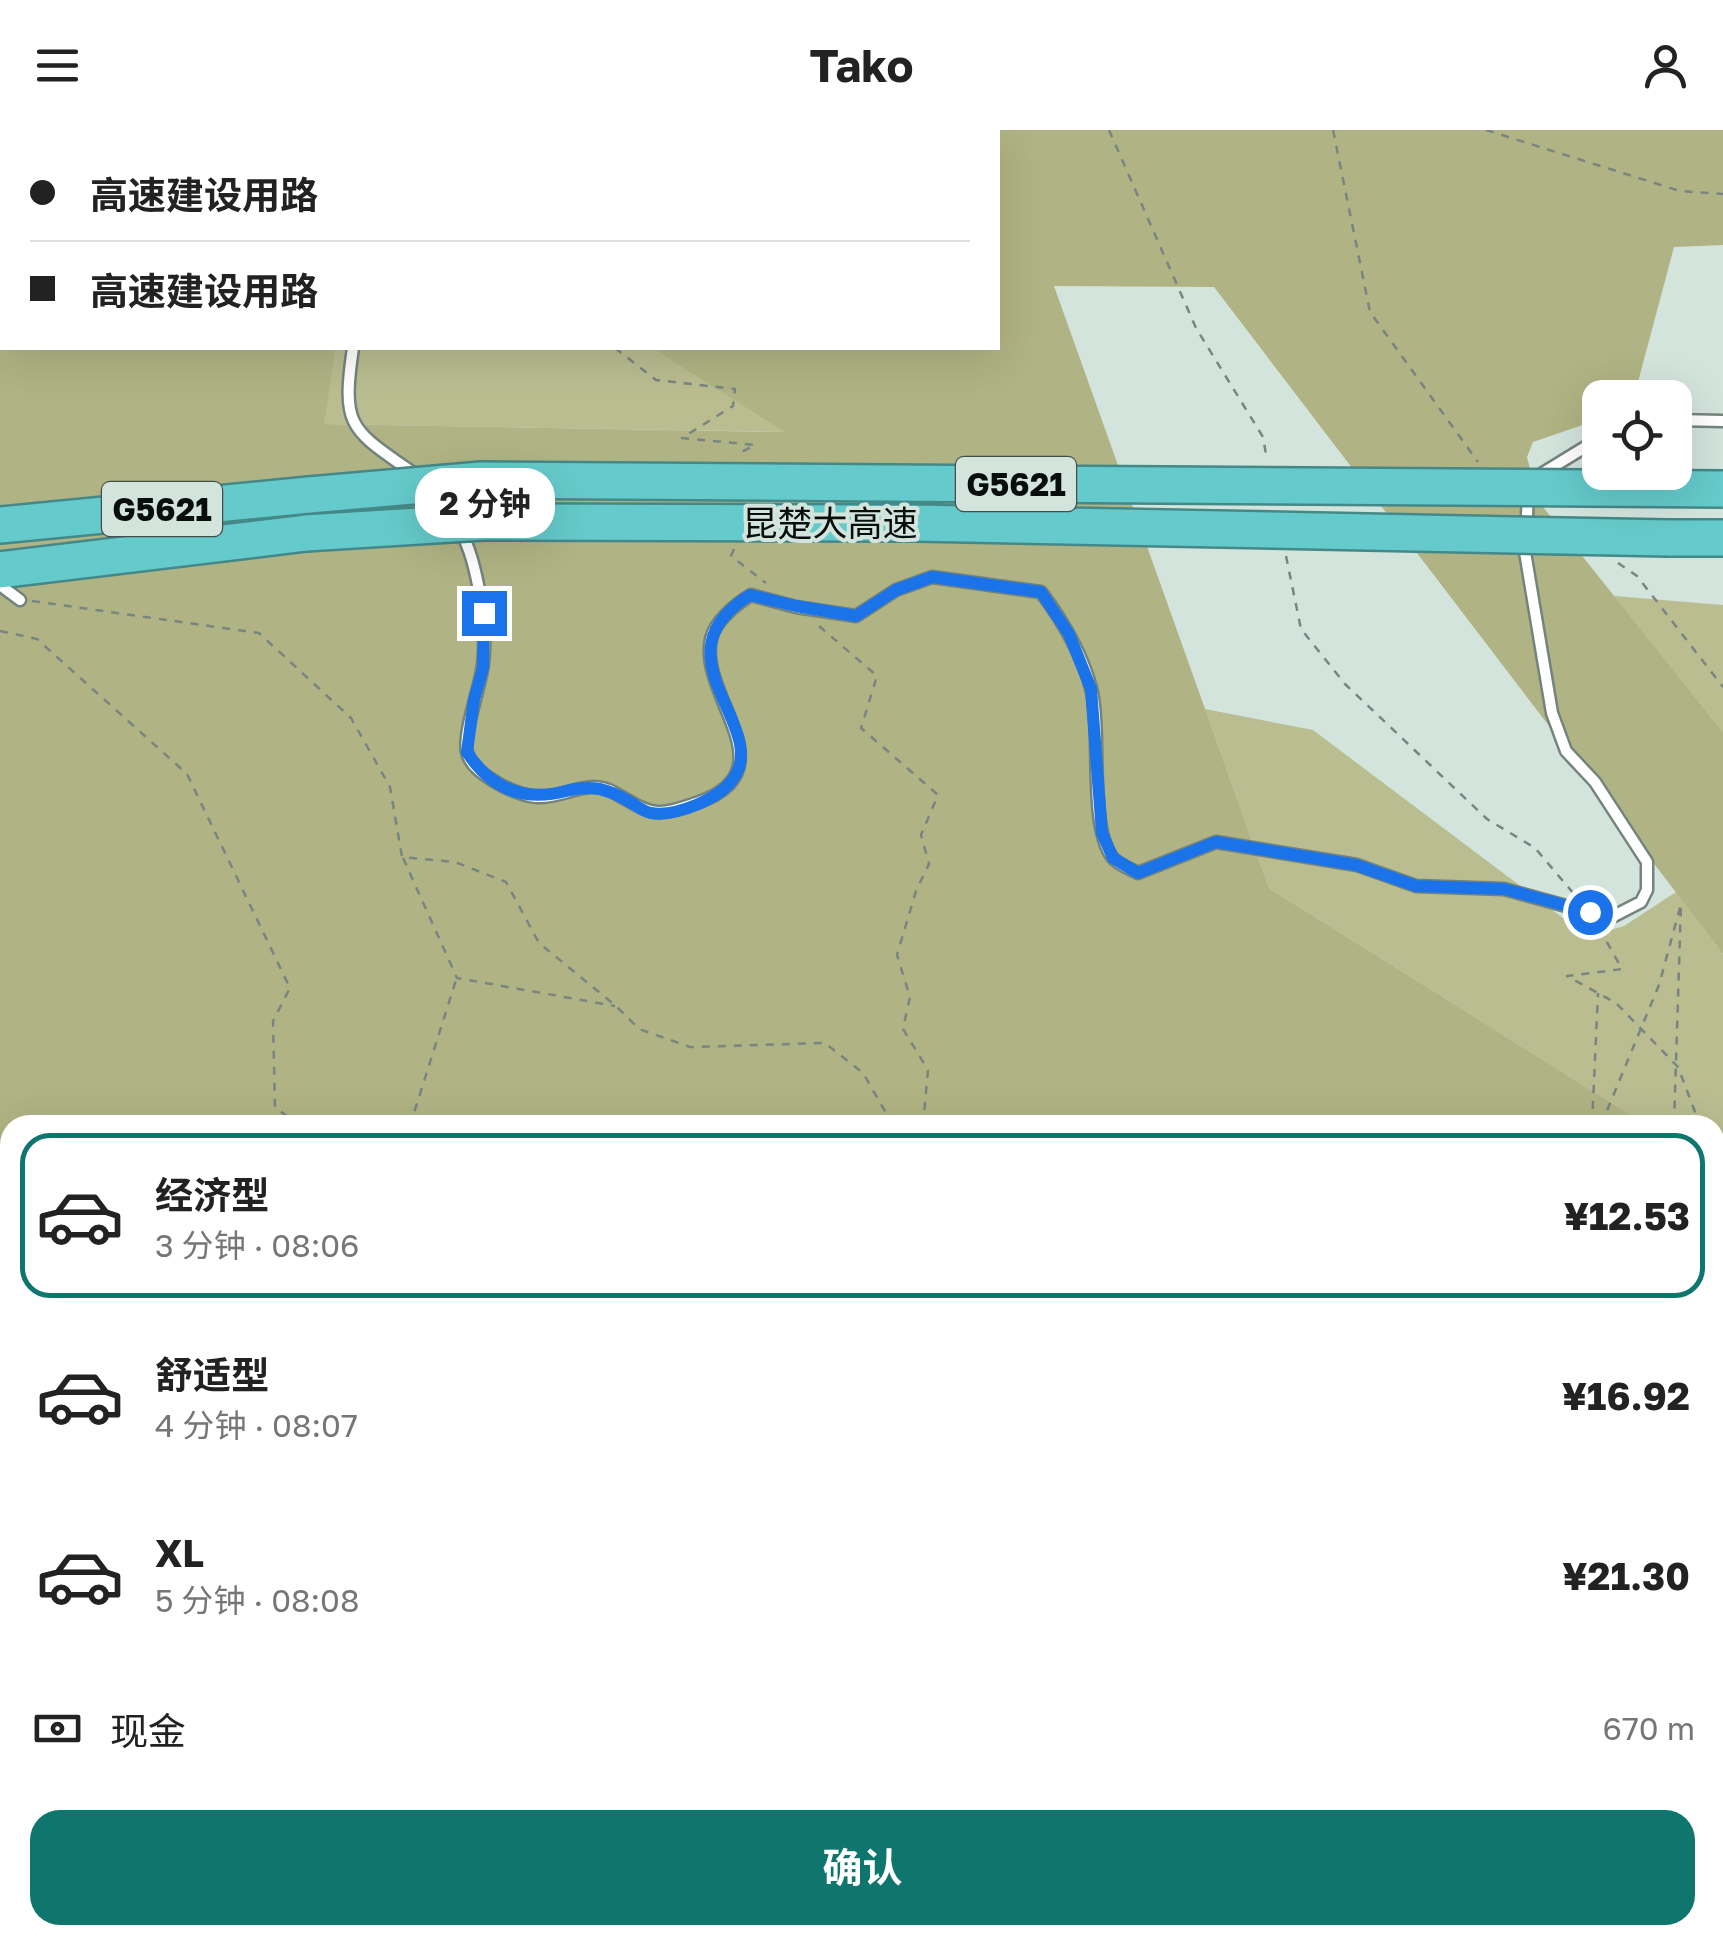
<!DOCTYPE html>
<html lang="zh">
<head>
<meta charset="utf-8">
<style>
  :root { --surface:#fff; --page:#f2f2f2; --text:#222; --muted:#767676; --line:#e0e0e0; --accent:#0f766e }
  body { margin:0; font-family:"Golos Text","Noto Sans SC",sans-serif; background:var(--page); color:var(--text); height:100vh; display:flex; flex-direction:column; font-size:38px; white-space:nowrap }
  * { box-sizing:border-box; margin:0 }
  p { font-size:32px; color:var(--muted) }
  .icon { flex:none; width:55px; height:55px; fill:none; stroke:currentColor; stroke-width:2; stroke-linecap:round; stroke-linejoin:round }
  .map { position:relative; flex:1; overflow:hidden }
  .drawer { position:absolute; left:0px; top:985px; width:1725px; height:830px; display:flex; flex-direction:column; background:var(--surface); border-radius:30px 30px 0 0; box-shadow:0 10px 40px #0002 }
  .drawer>* { flex:none }
  .guide { position:absolute; left:0px; top:0px; width:1000px; height:220px; box-shadow:0 10px 40px #0002; display:grid; align-content:center; height:220px; padding:0 30px; background:var(--surface) }
  .buttons { position:absolute; left:1582px; top:250px; display:grid; gap:20px }
  .buttons a { display:grid; place-items:center; width:110px; height:110px; border-radius:20px; background:var(--surface); box-shadow:0 10px 40px #0002; font-size:50px }
  .end { position:absolute; width:45px; height:45px; margin:-22px; border:12px solid #1a73e8; background:#fff; box-shadow:0 0 0 5px #fff }
  .from { border-radius:50% }
  .bubble { position:absolute; height:70px; border-radius:30px; background:var(--surface); box-shadow:0 10px 40px #0002; font-size:32px; font-weight:700; line-height:70px; text-align:center }
  .guide b { display:flex; align-items:center; gap:35px; height:95px; font-size:38px }
  .guide b+b { border-top:2px solid var(--line) }
  .guide i { width:25px; height:25px; background:var(--text) }
  ul { padding:18px 0 0; list-style:none }
  li { display:flex; align-items:center; gap:30px; height:165px; margin:0 20px 15px; padding:0 10px; border:5px solid transparent; border-radius:30px }
  li div { flex:1 }
  li b { display:block; font-size:38px }
  li em { font-style:normal; font-weight:700 }
  li.on { border-color:var(--accent) }
  li>.icon { width:90px; height:90px; stroke-width:1.5 }
  .pay { display:flex; align-items:center; gap:25px; height:110px; padding:0 30px; font-size:38px }
  .pay p { margin-inline-start:auto }
  .action { display:flex; gap:20px; margin-top:auto; padding:20px 30px }
  .action a { flex:1; height:115px; border-radius:30px; background:var(--accent); color:#fff; font-size:40px; font-weight:700; line-height:115px; text-align:center }
  header { display:flex; justify-content:space-between; align-items:center; height:130px; padding:0 30px; background:var(--surface); font-size:45px; font-weight:700 }
  .map>svg:first-child { display:block }
  .green { fill:#b9bd90 }
  .forest { fill:#b0b484 }
  .lines { fill:none; stroke-linecap:round; stroke-linejoin:round }
  .lane-casing { stroke:#74847d; stroke-width:15 }
  .secondary-casing { stroke:#74847d; stroke-width:32 }
  .highway-casing { stroke:#488; stroke-width:40 }
  .path { stroke:#798580; stroke-width:2.5; stroke-dasharray:8 8; stroke-linecap:butt }
  .lane { stroke:#fff; stroke-width:10 }
  .secondary { stroke:#fff; stroke-width:28 }
  .highway { stroke:#65cacb; stroke-width:35 }
  .highway-bridge-casing { stroke:#488; stroke-width:40; stroke-linecap:butt }
  .highway-bridge { stroke:#65cacb; stroke-width:35 }
  .route { stroke:#1a73e8; stroke-width:12 }
  .labels { text-anchor:middle; dominant-baseline:central; stroke-width:8; stroke-linejoin:round; paint-order:stroke }
  .shield { fill:#d3e4dd; stroke:#454e4b; stroke-width:2.5 }
  .shield-label { font-size:32px; font-weight:bold; fill:#080e0c }
  .street-label { font-size:35px; fill:#080e0c; stroke:#d3e4dd }
</style>
</head>
<body>
<header><svg class="icon" aria-label="menu" viewBox="0 0 24 24"><path d="M4 6h16M4 12h16M4 18h16"/></svg>Tako<svg class="icon" aria-label="person" viewBox="0 0 24 24"><circle cx="12" cy="8" r="4"/><path d="M4 21q1-7 8-7t8 7"/></svg></header>
<div class="map">
<svg width="1723" height="1815" viewBox="0 0 1723 1815">
  <rect width="100%" height="100%" fill="#d3e4dd"/>
  <!-- green -->
  <path class="green" d="M336,218H652L788,302L323,294Z
    M1614,466L1723,475V602Z
    M1205,579L1313,600L1588,807L1624,796L1676,762L1723,824V1231L1715,1204V995H1647L1269,758Z
    M1723,1545V1755L1715,1758V1555Z"/>
  <!-- forest -->
  <path class="forest" d="M0,0H375L2,2V218H336L324,294L785,302L652,218H998V2L611,0H1723V115L1674,117L1634,267L1600,268V289L1533,312L1527,327L1539,372L1723,602V824L1214,157L1054,156L1269,758L1647,995H10V1805H1715V1758L1723,1755V1815H0Z
    M1715,1204L1723,1231V1545L1715,1555Z"/>
  <g class="lines">
    <!-- lane casing -->
    <g class="lane-casing">
      <path id="lane" d="M191,0L192,2
        M93,2L94,0
        M0,106L2,105
        M353,218C341,299 351,299 416,345
        M1675,290L1723,291
        M1538,346L1600,308
        M460,400C478,432 489,504 482,540C479,560 463,604 467,622C470,637 487,647 499,654C509,660 530,668 542,667C568,666 589,648 615,663C654,686 656,687 699,672C790,640 698,566 711,509C715,491 736,474 751,465L796,477L856,486L896,460L932,447L1041,462C1062,490 1082,524 1091,558C1102,600 1088,694 1112,727C1117,734 1130,739 1138,743L1216,712L1357,735L1416,756L1504,759L1610,788L1641,772L1647,760V732L1595,652L1566,621L1552,583L1525,422L1528,366
        M0,455L20,470"/>
    </g>
    <!-- secondary casing -->
    <g class="secondary-casing">
      <path id="secondary" d="M0,1336L10,1339
        M1463,1805L1464,1815
        M1369,1815L1370,1805
        M1415,1815L1417,1805"/>
    </g>
    <!-- highway casing -->
    <g class="highway-casing">
      <path id="highway" d="M0,395L309,365
        M1668,408H1723
        M0,440L306,403"/>
    </g>
    <!-- path -->
    <path class="path" d="M525,0V2
      M1109,0L1196,198L1263,307L1267,330
      M1333,0L1370,182L1478,332
      M1486,0L1680,61L1723,64
      M615,218L656,250L735,259L733,276L682,308L755,315L738,324
      M734,419L731,426L766,453
      M1286,426L1301,499L1345,554L1487,689L1535,718L1574,764
      M1618,433L1637,446L1723,557
      M32,471L259,503L351,588L390,657L402,727L455,732L506,752L539,813L616,876L639,899L690,917L825,913L863,943L893,995
      M819,496L877,546L861,598L938,665L921,705L929,734L916,761L897,825L910,867L903,899L928,940L923,995
      M0,501L37,509L187,644L290,858L273,891L275,977L298,995
      M403,728L457,848L615,876
      M1599,798L1622,839L1567,846L1616,873L1678,937L1700,995
      M419,995L413,986L456,850
      M1592,995L1598,863
      M1601,995L1659,855L1681,774L1674,995
      M1715,1071L1723,1090
      M1715,1277L1723,1290
      M0,1676L10,1694
      M0,1700L10,1699
      M1715,1725L1723,1714
      M79,1805L88,1815
      M627,1805L638,1815
      M1574,1805L1577,1815
      M911,1815L912,1805"/>
    <!-- lane -->
    <use href="#lane" class="lane"/>
    <!-- secondary -->
    <use href="#secondary" class="secondary"/>
    <!-- highway -->
    <use href="#highway" class="highway"/>
    <!-- highway-bridge casing -->
    <g class="highway-bridge-casing">
      <path id="highway-bridge" d="M309,365L481,350L1723,359
        M306,403L483,392L914,393L1668,408"/>
    </g>
    <!-- highway-bridge -->
    <use href="#highway-bridge" class="highway-bridge"/>
  </g>
  <g class="lines">
    <!-- route -->
    <path class="route" d="M484,483L483,538L474,570L467,622C491,659 524,672 566,661C592,654 608,659 630,672C637,676 644,682 651,683C676,687 719,669 733,649C772,597 652,526 750,465L796,476L856,486L896,460L932,447L1041,462L1069,504L1091,559L1102,703L1113,728L1138,743L1216,712L1356,735L1416,756L1504,759L1590,782"/>
  </g>
  <g class="labels">
    <!-- shield labels -->
    <g class="shield">
      <rect x="956" y="327" width="120" height="54" rx="8"/>
      <rect x="102" y="352" width="120" height="54" rx="8"/>
    </g>
    <g class="shield-label">
      <text x="1016" y="354">G5621</text>
      <text x="162" y="379">G5621</text>
    </g>
    <!-- street labels -->
    <g class="street-label">
      <text x="830" y="393">昆楚大高速</text>
    </g>
  </g>
</svg>
<div class="buttons">
<a><svg class="icon" aria-label="locate" viewBox="0 0 24 24"><circle cx="12" cy="12" r="6"/><path d="M12 2v4M12 18v4M2 12h4M18 12h4"/></svg></a>
</div>
<i class="end from" style="left:1590px;top:782px"></i>
<i class="end" style="left:484px;top:483px"></i>
<div class="bubble" style="left:415px;top:338px;width:140px">2 分钟</div>
<div class="guide">
<b><i class="from"></i>高速建设用路</b>
<b><i></i>高速建设用路</b>
</div>
<section class="drawer">
<ul>
<li class="on"><svg class="icon" aria-label="car" viewBox="0 0 24 24"><path d="M5 17H2v-5l4-1 3-4h7l3 4 3 1v5h-3M9 17h6M6 11h13"/><circle cx="7" cy="17" r="2"/><circle cx="17" cy="17" r="2"/></svg><div><b>经济型</b><p>3 分钟 · 08:06</p></div><em>¥12.53</em></li>
<li><svg class="icon" aria-label="car" viewBox="0 0 24 24"><path d="M5 17H2v-5l4-1 3-4h7l3 4 3 1v5h-3M9 17h6M6 11h13"/><circle cx="7" cy="17" r="2"/><circle cx="17" cy="17" r="2"/></svg><div><b>舒适型</b><p>4 分钟 · 08:07</p></div><em>¥16.92</em></li>
<li><svg class="icon" aria-label="car" viewBox="0 0 24 24"><path d="M5 17H2v-5l4-1 3-4h7l3 4 3 1v5h-3M9 17h6M6 11h13"/><circle cx="7" cy="17" r="2"/><circle cx="17" cy="17" r="2"/></svg><div><b>XL</b><p>5 分钟 · 08:08</p></div><em>¥21.30</em></li>
</ul>
<div class="pay"><svg class="icon" aria-label="cash" viewBox="0 0 24 24"><path d="M3 7h18v10H3z"/><circle cx="12" cy="12" r="2"/></svg>现金<p>670 m</p></div>
<div class="action"><a>确认</a></div>
</section>
</div>
</body>
</html>
